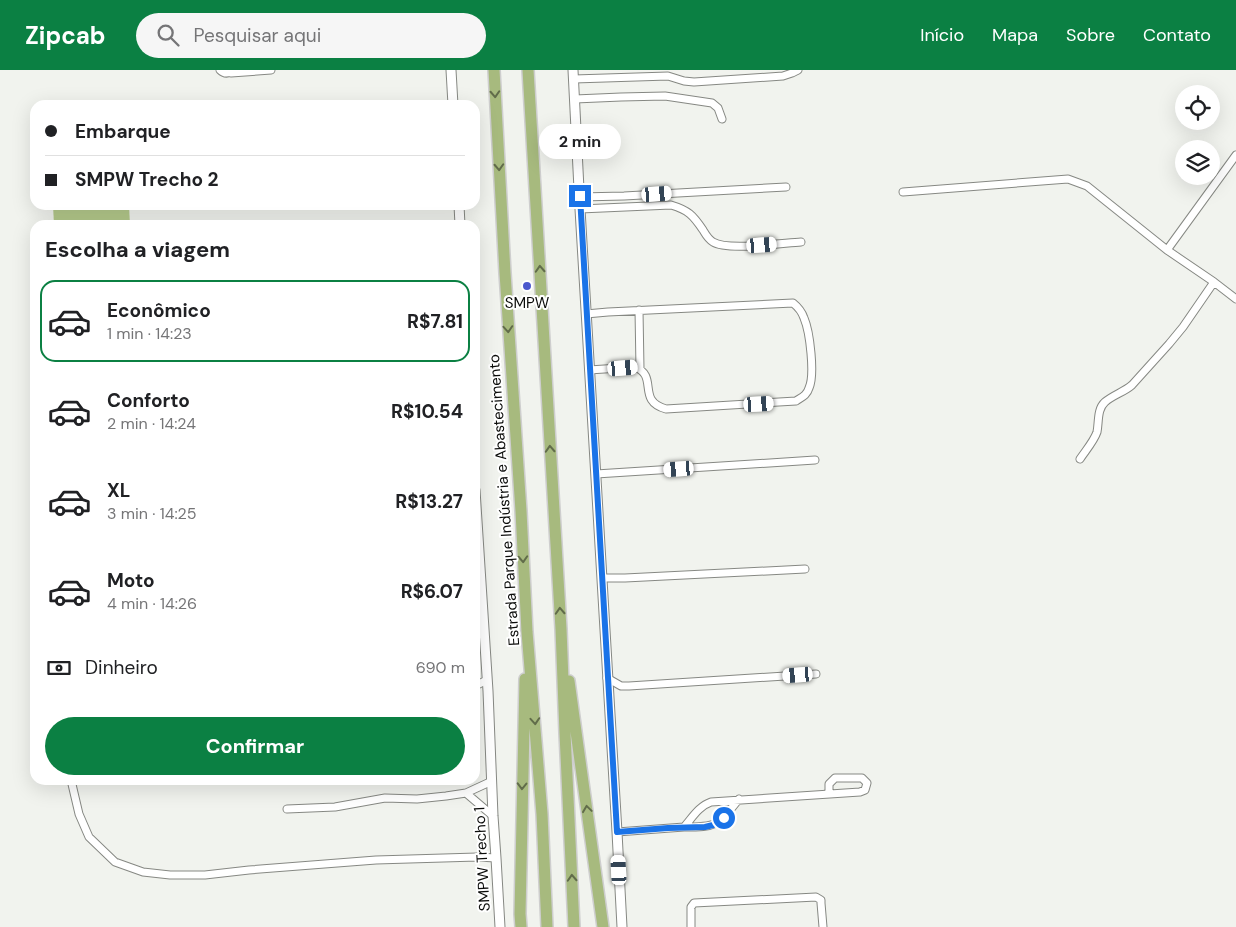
<!DOCTYPE html>
<html lang="pt">
<head>
<meta charset="utf-8">
<style>
  :root { --surface:#fff; --page:#f6f6f6; --text:#202124; --muted:#757577; --line:#e0e0e0; --accent:#0b8043 }
  body { margin:0; font-family:"DM Sans",sans-serif; background:var(--page); color:var(--text); height:100vh; display:flex; flex-direction:column; font-size:19px; white-space:nowrap }
  * { box-sizing:border-box; margin:0 }
  p { font-size:16px; color:var(--muted) }
  .icon { flex:none; width:28px; height:28px; fill:none; stroke:currentColor; stroke-width:2; stroke-linecap:round; stroke-linejoin:round }
  .map { position:relative; flex:1; overflow:hidden }
  .sheet { position:absolute; left:30px; top:150px; width:450px; height:565px; display:flex; flex-direction:column; background:var(--surface); border-radius:15px; box-shadow:0 5px 20px #0002 }
  .sheet>* { flex:none }
  .top-card { position:absolute; left:30px; top:30px; width:450px; height:110px; border-radius:15px; box-shadow:0 5px 20px #0002; display:grid; align-content:center; height:110px; padding:0 15px; background:var(--surface) }
  .tools { position:absolute; left:1175px; top:15px; display:grid; gap:10px }
  .tools a { display:grid; place-items:center; width:45px; height:45px; border-radius:50%; background:var(--surface); box-shadow:0 5px 20px #0002; font-size:25px }
  .end { position:absolute; width:22px; height:22px; margin:-11px; border:6px solid #1a73e8; background:#fff; box-shadow:0 0 0 2px #fff }
  .from { border-radius:50% }
  .bubble { position:absolute; height:35px; border-radius:18px; background:var(--surface); box-shadow:0 5px 20px #0002; font-size:16px; font-weight:700; line-height:35px; text-align:center }
  .car { position:absolute; width:15px; height:30px; margin:-15px -8px; border-radius:6px; box-shadow:0 0 4px 1px #0007; background:linear-gradient(#fff 24%,#345 0 40%,#fff 0 76%,#345 0 86%,#fff 0) }
  .top-card b { display:flex; align-items:center; gap:18px; height:48px; font-size:19px }
  .top-card b+b { border-top:1px solid var(--line) }
  .top-card i { width:12px; height:12px; background:var(--text) }
  ul { padding:0; list-style:none }
  li { display:flex; align-items:center; gap:15px; height:82px; margin:0 10px 8px; padding:0 5px; border:2px solid transparent; border-radius:15px }
  li div { flex:1 }
  li b { display:block; font-size:19px }
  li em { font-style:normal; font-weight:700 }
  li.selected { border-color:var(--accent) }
  li>.icon { width:45px; height:45px; stroke-width:1.5 }
  h2 { padding:0 15px; font-size:22px; line-height:60px }
  .pay { display:flex; align-items:center; gap:12px; height:55px; padding:0 15px; font-size:19px }
  .pay p { margin-inline-start:auto }
  .primary-button { display:flex; gap:10px; margin-top:auto; padding:10px 15px }
  .primary-button a { flex:1; height:58px; border-radius:30px; background:var(--accent); color:#fff; font-size:20px; font-weight:700; line-height:58px; text-align:center }
  header { display:flex; align-items:center; gap:30px; box-sizing:border-box; height:70px; padding:0 25px; background:var(--accent); color:#fff }
  header strong { font-size:24px }
  nav { display:flex; gap:28px; margin-inline-start:auto; font-size:18px }
  .search { width:350px; height:45px; background:var(--page); display:flex; align-items:center; gap:12px; box-sizing:border-box; padding:0 18px; border-radius:28px; color:var(--muted); font-size:19px }
  .map>svg:first-child { display:block }
  .green { fill:#b4c98b }
  .lines { fill:none; stroke-linecap:round; stroke-linejoin:round }
  .minor-casing { stroke:#868883; stroke-width:9 }
  .tertiary-casing { stroke:#868883; stroke-width:11 }
  .trunk-casing { stroke:#cecece; stroke-width:14 }
  .minor { stroke:#fff; stroke-width:7 }
  .tertiary { stroke:#fff; stroke-width:9 }
  .trunk { stroke:#a7ba7e; stroke-width:11 }
  .oneway { stroke:#616c4a }
  .route { stroke:#1a73e8; stroke-width:6 }
  .poi-dot { fill:#4b58cd; stroke:#fff; stroke-width:2 }
  .labels { text-anchor:middle; dominant-baseline:central; stroke-width:4; stroke-linejoin:round; paint-order:stroke }
  .poi-label { font-size:15px; fill:#0b0c0a; stroke:#fff }
  .street-label { font-size:15px; fill:#0b0c0a; stroke:#fff }
</style>
</head>
<body>
<header>
<strong>Zipcab</strong>
<div class="search"><svg class="icon" aria-label="search" viewBox="0 0 24 24"><circle cx="10" cy="10" r="6"/><path d="M15 15l6 6"/></svg>Pesquisar aqui</div>
<nav><a>Início</a><a>Mapa</a><a>Sobre</a><a>Contato</a></nav>
</header>
<div class="map">
<svg width="1236" height="857" viewBox="0 0 1236 857">
  <rect width="100%" height="100%" fill="#f1f3ee"/>
  <!-- green -->
  <path class="green" d="M53,135H129L130,155H54Z"/>
  <g class="lines">
    <!-- minor casing -->
    <g class="minor-casing">
      <path id="minor" d="M220,0C224,4 228,4 233,1
        M231,3L271,0
        M574,9L668,6L684,11L694,12L783,6L792,3L798,0
        M575,29L621,27L665,26L712,33L718,38L722,49
        M903,122L1068,109L1087,116L1167,180L1214,212L1236,229
        M580,127L624,126L786,117
        M580,139L671,135C688,140 693,145 703,160C706,165 708,169 713,172C727,181 783,173 801,172
        M1167,180L1236,85
        M639,240L640,299
        M586,244L608,242L793,233C798,237 802,242 804,248C810,262 815,305 809,318C807,325 802,327 796,331L666,339C636,331 659,306 635,297L589,300
        M1080,389C1086,380 1094,371 1097,362C1099,352 1097,339 1105,332C1113,325 1124,322 1132,315L1169,274L1183,257L1214,212
        M596,404L815,390
        M602,508H625L805,499
        M607,608L621,616H629L816,604
        M475,616L487,610
        M71,710L79,744L89,767L115,792L143,802L170,805H205L249,800L376,790L477,787L496,788
        M466,723L493,746
        M287,739L335,737L385,728L417,729L446,726L466,723L492,711
        M684,757C719,757 718,755 739,729
        M617,762L684,757C692,748 699,736 711,732L860,722L865,720L867,713L862,708H835L829,714V724
        M691,857V837L694,833L816,827L821,830V833L823,857"/>
    </g>
    <!-- tertiary casing -->
    <g class="tertiary-casing">
      <path id="tertiary" d="M451,0L453,35
        M573,0L580,139L617,762L622,857
        M459,135L460,155
        M475,420L488,621L493,746L496,788L500,857"/>
    </g>
    <!-- trunk casing -->
    <g class="trunk-casing">
      <path id="trunk" d="M494,0L505,203L521,441L527,562L542,744L547,857
        M528,0L561,559L565,663L574,857
        M569,611L603,857
        M521,857L520,844L525,609"/>
    </g>
    <!-- minor -->
    <use href="#minor" class="minor"/>
    <!-- tertiary -->
    <use href="#tertiary" class="tertiary"/>
    <!-- trunk -->
    <use href="#trunk" class="trunk"/>
  </g>
  <!-- one-way arrows -->
  <defs><path id="oneway-chevron" d="M-2-3.5L2.5 0L-2 3.5" fill="none" stroke-width="1.6" stroke-linecap="round" stroke-linejoin="round" transform="scale(1.25)"/></defs>
  <g class="oneway">
    <use href="#oneway-chevron" transform="translate(495 24) rotate(87)"/>
    <use href="#oneway-chevron" transform="translate(499 97) rotate(87)"/>
    <use href="#oneway-chevron" transform="translate(540 199) rotate(-93)"/>
    <use href="#oneway-chevron" transform="translate(508 259) rotate(86)"/>
    <use href="#oneway-chevron" transform="translate(550 379) rotate(-93)"/>
    <use href="#oneway-chevron" transform="translate(523 489) rotate(87)"/>
    <use href="#oneway-chevron" transform="translate(560 541) rotate(-93)"/>
    <use href="#oneway-chevron" transform="translate(535 651) rotate(86)"/>
    <use href="#oneway-chevron" transform="translate(522 716) rotate(91)"/>
    <use href="#oneway-chevron" transform="translate(587 739) rotate(-98)"/>
    <use href="#oneway-chevron" transform="translate(572 808) rotate(-93)"/>
  </g>
  <g class="lines">
    <!-- route -->
    <path class="route" d="M580,126L617,762L668,758L705,757L713,755L719,752L724,748"/>
  </g>
  <!-- markers -->
  <circle class="poi-dot" cx="527" cy="216" r="5"/>
  <g class="labels">
    <!-- poi labels -->
    <g class="poi-label">
      <text x="527" y="233">SMPW</text>
    </g>
    <!-- street labels -->
    <g class="street-label">
      <text transform="translate(504 430) rotate(-94)">Estrada Parque Indústria e Abastecimento</text>
      <text transform="translate(482 789) rotate(-93)">SMPW Trecho 1</text>
    </g>
  </g>
</svg>
<div class="tools">
<a><svg class="icon" aria-label="locate" viewBox="0 0 24 24"><circle cx="12" cy="12" r="6"/><path d="M12 2v4M12 18v4M2 12h4M18 12h4"/></svg></a>
<a><svg class="icon" aria-label="layers" viewBox="0 0 24 24"><path d="M12 4l9 5-9 5-9-5zM3 14l9 5 9-5"/></svg></a>
</div>
<i class="end from" style="left:724px;top:748px"></i>
<i class="end" style="left:580px;top:126px"></i>
<div class="bubble" style="left:539px;top:54px;width:82px">2 min</div>
<i class="car" style="left:657px;top:124px;rotate:86deg"></i>
<i class="car" style="left:762px;top:175px;rotate:86deg"></i>
<i class="car" style="left:623px;top:298px;rotate:85deg"></i>
<i class="car" style="left:759px;top:334px;rotate:87deg"></i>
<i class="car" style="left:679px;top:399px;rotate:266deg"></i>
<i class="car" style="left:798px;top:605px;rotate:266deg"></i>
<i class="car" style="left:619px;top:800px;rotate:357deg"></i>
<div class="top-card">
<b><i class="from"></i>Embarque</b>
<b><i></i>SMPW Trecho 2</b>
</div>
<section class="sheet">
<h2>Escolha a viagem</h2>
<ul>
<li class="selected"><svg class="icon" aria-label="car" viewBox="0 0 24 24"><path d="M5 17H2v-5l4-1 3-4h7l3 4 3 1v5h-3M9 17h6M6 11h13"/><circle cx="7" cy="17" r="2"/><circle cx="17" cy="17" r="2"/></svg><div><b>Econômico</b><p>1 min · 14:23</p></div><em>R$7.81</em></li>
<li><svg class="icon" aria-label="car" viewBox="0 0 24 24"><path d="M5 17H2v-5l4-1 3-4h7l3 4 3 1v5h-3M9 17h6M6 11h13"/><circle cx="7" cy="17" r="2"/><circle cx="17" cy="17" r="2"/></svg><div><b>Conforto</b><p>2 min · 14:24</p></div><em>R$10.54</em></li>
<li><svg class="icon" aria-label="car" viewBox="0 0 24 24"><path d="M5 17H2v-5l4-1 3-4h7l3 4 3 1v5h-3M9 17h6M6 11h13"/><circle cx="7" cy="17" r="2"/><circle cx="17" cy="17" r="2"/></svg><div><b>XL</b><p>3 min · 14:25</p></div><em>R$13.27</em></li>
<li><svg class="icon" aria-label="car" viewBox="0 0 24 24"><path d="M5 17H2v-5l4-1 3-4h7l3 4 3 1v5h-3M9 17h6M6 11h13"/><circle cx="7" cy="17" r="2"/><circle cx="17" cy="17" r="2"/></svg><div><b>Moto</b><p>4 min · 14:26</p></div><em>R$6.07</em></li>
</ul>
<div class="pay"><svg class="icon" aria-label="cash" viewBox="0 0 24 24"><path d="M3 7h18v10H3z"/><circle cx="12" cy="12" r="2"/></svg>Dinheiro<p>690 m</p></div>
<div class="primary-button"><a>Confirmar</a></div>
</section>
</div>
</body>
</html>
